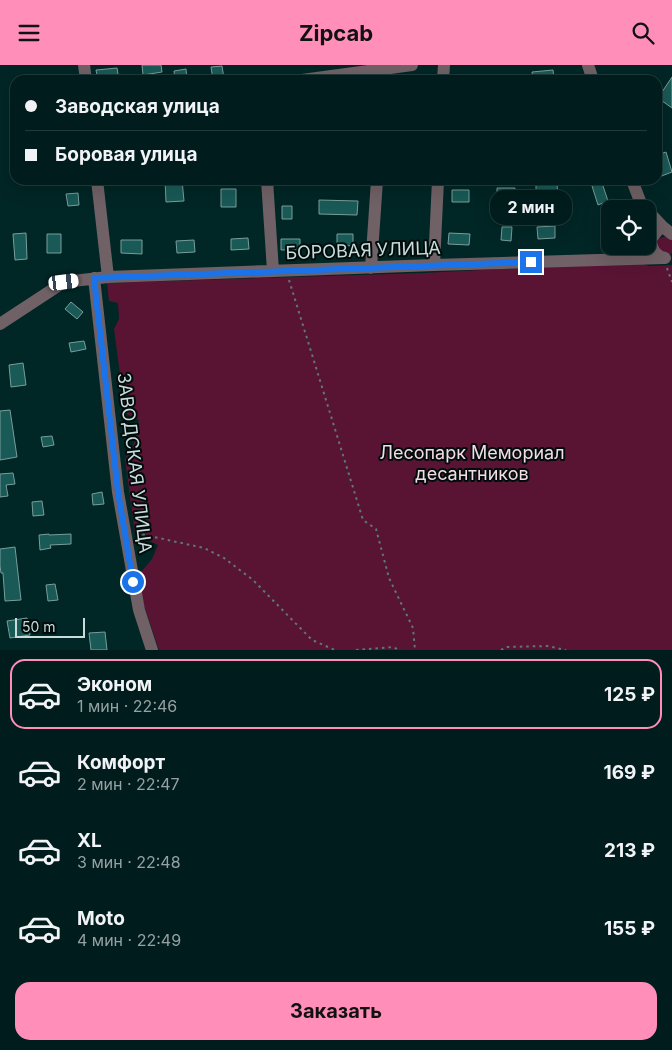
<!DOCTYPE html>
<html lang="ru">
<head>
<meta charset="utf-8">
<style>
  :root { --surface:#001c1c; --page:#0e2929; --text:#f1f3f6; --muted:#95a1a3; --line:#223a3b; --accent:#ff8eb9 }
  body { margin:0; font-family:Inter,sans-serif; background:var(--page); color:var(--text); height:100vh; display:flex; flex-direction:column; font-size:19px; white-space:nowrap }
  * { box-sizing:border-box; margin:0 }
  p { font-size:16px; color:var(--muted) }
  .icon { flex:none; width:28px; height:28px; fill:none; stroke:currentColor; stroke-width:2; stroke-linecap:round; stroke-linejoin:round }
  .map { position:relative; height:585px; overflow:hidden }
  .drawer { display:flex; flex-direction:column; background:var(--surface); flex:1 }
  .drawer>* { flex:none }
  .top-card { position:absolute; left:10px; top:10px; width:652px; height:110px; border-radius:15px; box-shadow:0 5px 20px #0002,0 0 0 1px var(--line); display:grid; align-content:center; height:110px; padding:0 15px; background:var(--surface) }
  .controls { position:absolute; left:601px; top:135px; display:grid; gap:10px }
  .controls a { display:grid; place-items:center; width:55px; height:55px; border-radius:10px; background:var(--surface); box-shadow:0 5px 20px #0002,0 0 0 1px var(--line); font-size:25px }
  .scale { position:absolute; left:15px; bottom:12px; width:70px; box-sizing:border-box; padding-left:5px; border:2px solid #c9dcda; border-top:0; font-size:14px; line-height:18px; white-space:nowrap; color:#c9dcda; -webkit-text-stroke:4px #010c0c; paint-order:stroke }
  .end { position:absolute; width:22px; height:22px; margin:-11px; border:6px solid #1a73e8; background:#fff; box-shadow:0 0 0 2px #fff }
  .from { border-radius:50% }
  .bubble { position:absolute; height:35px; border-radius:15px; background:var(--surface); box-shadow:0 5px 20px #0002,0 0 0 1px var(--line); font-size:16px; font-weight:700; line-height:35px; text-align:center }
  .car { position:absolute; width:15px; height:30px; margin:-15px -8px; border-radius:6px; box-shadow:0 0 4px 1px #0007; background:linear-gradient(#fff 24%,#345 0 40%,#fff 0 76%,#345 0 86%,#fff 0) }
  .top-card b { display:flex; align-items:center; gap:18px; height:48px; font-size:19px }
  .top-card b+b { border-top:1px solid var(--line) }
  .top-card i { width:12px; height:12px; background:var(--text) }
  ul { padding:9px 0 0; list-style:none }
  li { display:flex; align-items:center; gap:15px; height:70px; margin:0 10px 8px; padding:0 5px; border:2px solid transparent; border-radius:15px }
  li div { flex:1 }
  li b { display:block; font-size:19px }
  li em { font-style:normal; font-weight:700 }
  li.active { border-color:var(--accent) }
  li>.icon { width:45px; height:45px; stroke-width:1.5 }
  .cta { display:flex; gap:10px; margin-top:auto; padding:10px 15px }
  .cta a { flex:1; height:58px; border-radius:15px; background:var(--accent); color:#111; font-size:20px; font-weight:700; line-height:58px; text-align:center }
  header { display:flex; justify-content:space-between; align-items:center; height:65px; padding:0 15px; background:var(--accent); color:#111; font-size:22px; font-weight:700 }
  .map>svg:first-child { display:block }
  .green { fill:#591434 }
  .building { fill:#195956; stroke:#789e9c }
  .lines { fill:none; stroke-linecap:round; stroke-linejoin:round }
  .path { stroke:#5c7978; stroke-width:2; stroke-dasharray:2.5 4; stroke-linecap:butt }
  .minor { stroke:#6f6165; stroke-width:12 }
  .route { stroke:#1a73e8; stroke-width:6 }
  .labels { text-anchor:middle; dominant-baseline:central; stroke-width:4; stroke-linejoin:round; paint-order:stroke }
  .street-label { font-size:18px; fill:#c9dcda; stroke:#010c0c }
  .park-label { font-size:18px; fill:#f3dce3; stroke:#010c0c }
</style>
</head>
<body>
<header><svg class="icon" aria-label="menu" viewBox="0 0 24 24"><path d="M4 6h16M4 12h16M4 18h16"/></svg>Zipcab<svg class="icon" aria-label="search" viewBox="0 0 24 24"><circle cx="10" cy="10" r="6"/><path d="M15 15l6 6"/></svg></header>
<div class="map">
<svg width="672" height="585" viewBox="0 0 672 585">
  <rect width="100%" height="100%" fill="#002625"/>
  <!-- green -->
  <path class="green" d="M666,171L672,172V188C666,192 662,188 657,184L658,174Z
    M638,197L649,201L672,200V585H159L135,514L152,494L158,480L135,469L125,394L134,378L139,355L125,348L114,264L119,254L118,238L109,236L107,218L424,208Z"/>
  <!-- building -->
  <path class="building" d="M142,0H161L162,7L143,10Z
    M222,1L224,14L213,15L211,2Z
    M117,3L119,15H98L96,5Z
    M186,4L187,15H175L174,6Z
    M553,5L554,15H533L532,7Z
    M672,12V43L658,33Z
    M666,87L672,107L659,112L658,107V90Z
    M165,115H182L184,136L166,137Z
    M536,118H557L558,132H536Z
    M602,118L608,136L598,140L592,121Z
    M497,123H515V134H497Z
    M221,124H236V142H221Z
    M452,125H469V137H452Z
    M78,128L79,140L68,141L66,129Z
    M319,135L358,136L357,150L319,149Z
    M282,141H292V154H282Z
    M555,161V173L538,174L537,162Z
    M502,162H512L511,176L501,175Z
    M26,168L27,194L15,195L13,169Z
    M449,168L470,169L469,180L448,179Z
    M47,169H61V188H47Z
    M337,169H353V181L337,180Z
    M248,173L249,184L231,185V174Z
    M281,174H300V185H281Z
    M121,175H142V189L121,188Z
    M194,175L195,187L177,188L176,176Z
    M71,237L83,247L77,254L65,244Z
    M84,276L86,284L71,287L69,278Z
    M23,298L26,320L11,322L9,300Z
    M10,345L17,392L0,395V346Z
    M52,371L54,380L43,382L41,372Z
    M13,408L15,419L6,420L8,431L0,432V409Z
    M102,427L104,439L93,440L92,429Z
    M42,436L44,450L33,451L32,437Z
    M49,469V470L71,469V479L50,480L51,483L40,485L39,470Z
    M15,482L21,535L5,536L3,508H1L0,501V484Z
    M55,519L58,535L48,536L46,520Z
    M27,553L30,570L10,573L7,556Z
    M105,567L107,585H91L89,568Z"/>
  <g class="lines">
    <!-- path -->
    <path class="path" d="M667,203L672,217
      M289,215L363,455L376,464L389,513L413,563L415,585
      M136,468L204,483L224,493L253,515L312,575L335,585
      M356,585L393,582L399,585
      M501,585L507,582L547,581L566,585"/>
    <!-- minor -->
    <path class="minor" d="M84,0L86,15
      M588,0L593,15
      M302,15L412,0
      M443,15L444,0
      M97,115L108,212
      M267,115L273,206
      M632,115L643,144
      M648,146L663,162
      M665,193C655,191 651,184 651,174L658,165L663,162L672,169
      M434,200L438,115
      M371,203L377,115
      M94,213L118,427L139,545L152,585
      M0,259L64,217L108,212L434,200L664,193"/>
  </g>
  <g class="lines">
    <!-- route -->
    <path class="route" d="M133,517L118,427L94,213L531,197"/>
  </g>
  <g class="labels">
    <!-- street labels -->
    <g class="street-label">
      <text transform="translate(363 185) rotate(-2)">БОРОВАЯ УЛИЦА</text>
      <text transform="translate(135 398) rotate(83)">ЗАВОДСКАЯ УЛИЦА</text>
    </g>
    <!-- park labels -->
    <g class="park-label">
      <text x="472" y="387">Лесопарк Мемориал<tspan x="472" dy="21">десантников</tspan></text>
    </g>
  </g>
</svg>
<div class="controls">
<a><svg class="icon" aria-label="locate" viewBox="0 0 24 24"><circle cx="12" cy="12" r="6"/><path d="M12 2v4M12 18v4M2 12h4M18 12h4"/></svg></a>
</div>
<div class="scale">50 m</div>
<i class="end from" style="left:133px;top:517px"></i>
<i class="end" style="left:531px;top:197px"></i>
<div class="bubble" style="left:490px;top:125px;width:82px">2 мин</div>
<i class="car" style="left:64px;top:217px;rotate:83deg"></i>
<div class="top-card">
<b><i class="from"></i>Заводская улица</b>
<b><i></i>Боровая улица</b>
</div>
</div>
<section class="drawer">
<ul>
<li class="active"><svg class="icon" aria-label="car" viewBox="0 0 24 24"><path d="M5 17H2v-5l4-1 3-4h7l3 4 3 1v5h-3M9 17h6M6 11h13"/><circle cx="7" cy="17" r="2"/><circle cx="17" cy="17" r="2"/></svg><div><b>Эконом</b><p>1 мин · 22:46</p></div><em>125 ₽</em></li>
<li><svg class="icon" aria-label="car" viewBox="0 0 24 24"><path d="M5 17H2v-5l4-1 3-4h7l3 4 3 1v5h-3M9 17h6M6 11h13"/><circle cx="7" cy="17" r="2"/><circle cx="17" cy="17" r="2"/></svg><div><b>Комфорт</b><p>2 мин · 22:47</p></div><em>169 ₽</em></li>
<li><svg class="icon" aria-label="car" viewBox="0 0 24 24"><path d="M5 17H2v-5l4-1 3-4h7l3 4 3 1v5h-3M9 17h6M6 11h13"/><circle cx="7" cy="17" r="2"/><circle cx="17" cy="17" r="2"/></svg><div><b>XL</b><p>3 мин · 22:48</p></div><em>213 ₽</em></li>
<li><svg class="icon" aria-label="car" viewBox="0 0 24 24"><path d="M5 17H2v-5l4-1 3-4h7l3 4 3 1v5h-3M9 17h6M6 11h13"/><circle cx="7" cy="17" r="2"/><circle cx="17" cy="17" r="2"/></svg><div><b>Moto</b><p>4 мин · 22:49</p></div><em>155 ₽</em></li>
</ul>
<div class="cta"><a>Заказать</a></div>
</section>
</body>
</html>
